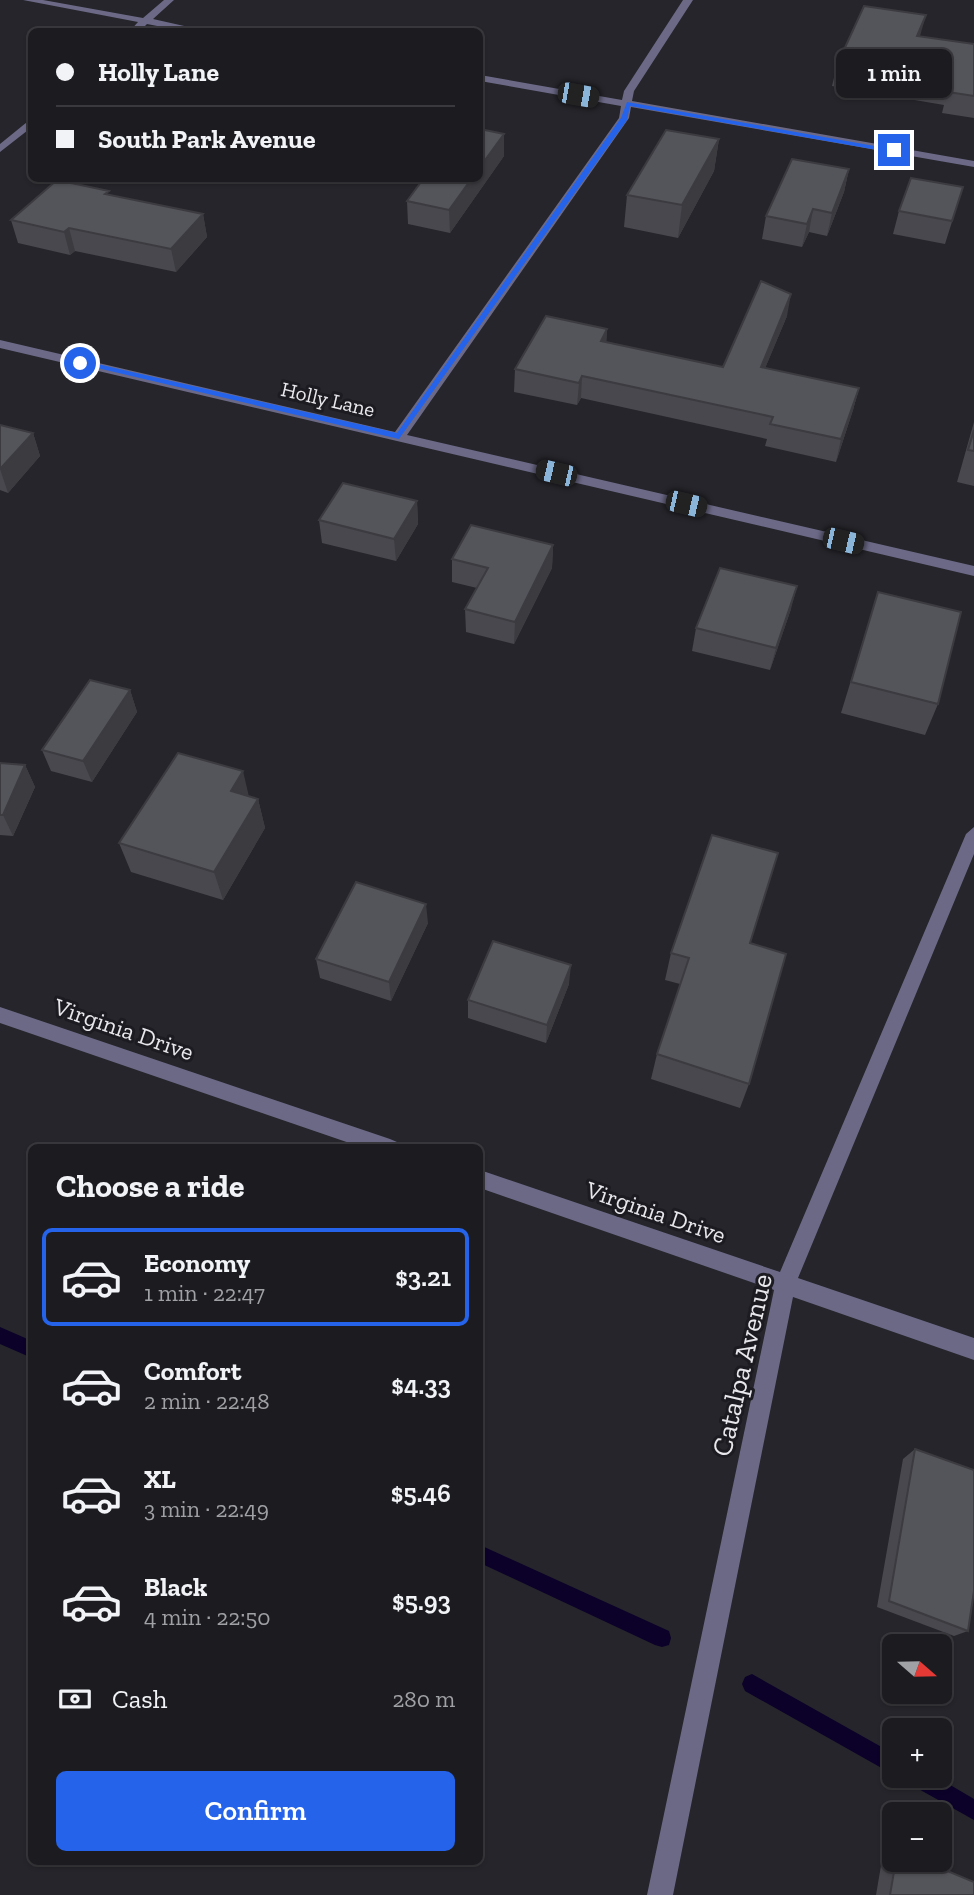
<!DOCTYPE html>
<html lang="en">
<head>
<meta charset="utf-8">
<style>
  :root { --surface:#1c1c20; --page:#29292d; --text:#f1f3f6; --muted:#a0a1a5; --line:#3a3a3e; --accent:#2563eb }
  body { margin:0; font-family:"Zilla Slab",serif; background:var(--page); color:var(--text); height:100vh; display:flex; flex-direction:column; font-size:26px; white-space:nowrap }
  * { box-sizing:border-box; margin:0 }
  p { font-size:23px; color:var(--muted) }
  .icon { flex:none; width:38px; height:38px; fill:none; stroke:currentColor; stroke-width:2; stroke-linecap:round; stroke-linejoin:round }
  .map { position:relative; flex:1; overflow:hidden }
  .drawer { position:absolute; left:28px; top:1144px; width:455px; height:721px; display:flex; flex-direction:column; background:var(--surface); border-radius:10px; box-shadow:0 2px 5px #0004,0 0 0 2px var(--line) }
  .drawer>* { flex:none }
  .banner { position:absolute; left:28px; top:28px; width:455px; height:154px; border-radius:10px; box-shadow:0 2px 5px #0004,0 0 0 2px var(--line); display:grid; align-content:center; height:154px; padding:0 28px; background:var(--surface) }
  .needle { width:46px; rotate:110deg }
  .controls { position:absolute; left:882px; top:1634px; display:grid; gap:14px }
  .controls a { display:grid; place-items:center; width:70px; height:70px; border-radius:10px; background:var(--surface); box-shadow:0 2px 5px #0004,0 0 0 2px var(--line); font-size:35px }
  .end { position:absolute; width:32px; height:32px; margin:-16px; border:9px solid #2563eb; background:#fff; box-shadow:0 0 0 4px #fff }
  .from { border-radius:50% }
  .bubble { position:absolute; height:49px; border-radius:10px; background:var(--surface); box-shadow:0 2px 5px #0004,0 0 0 2px var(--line); font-size:23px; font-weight:600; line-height:49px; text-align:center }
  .car { position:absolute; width:21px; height:42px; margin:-21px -10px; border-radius:9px; box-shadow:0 0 5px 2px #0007; background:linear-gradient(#222 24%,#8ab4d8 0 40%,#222 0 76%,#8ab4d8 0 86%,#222 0) }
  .banner b { display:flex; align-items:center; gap:24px; height:66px; font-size:26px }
  .banner b+b { border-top:2px solid var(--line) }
  .banner i { width:18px; height:18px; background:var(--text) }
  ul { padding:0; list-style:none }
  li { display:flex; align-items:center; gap:21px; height:98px; margin:0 14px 10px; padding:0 14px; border:4px solid transparent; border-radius:10px }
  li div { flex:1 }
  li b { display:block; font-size:26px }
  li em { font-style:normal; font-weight:600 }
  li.current { border-color:var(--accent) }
  li>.icon { width:63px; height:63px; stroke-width:1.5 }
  h2 { padding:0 28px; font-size:32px; line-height:84px }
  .pay { display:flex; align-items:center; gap:18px; height:77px; padding:0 28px; font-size:26px }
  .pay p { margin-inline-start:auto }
  .action { display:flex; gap:14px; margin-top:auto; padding:14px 28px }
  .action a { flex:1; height:80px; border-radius:10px; background:var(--accent); color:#fff; font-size:28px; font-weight:600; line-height:80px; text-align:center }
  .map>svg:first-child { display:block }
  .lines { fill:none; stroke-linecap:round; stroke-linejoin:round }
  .stream { fill:#0c0129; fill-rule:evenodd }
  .minor { fill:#6b6986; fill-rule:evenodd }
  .wall { fill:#48484e }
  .shaded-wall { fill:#3b3b40 }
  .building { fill:#54545b; stroke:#3b3b40; stroke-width:2 }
  .route { fill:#2563eb }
  .labels { text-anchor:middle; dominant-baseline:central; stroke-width:6; stroke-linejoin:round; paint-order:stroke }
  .far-street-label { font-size:21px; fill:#e8e8ec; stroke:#1c1b21 }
  .street-label { font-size:24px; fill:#e8e8ec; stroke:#1c1b21 }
  .near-street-label { font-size:28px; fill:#e8e8ec; stroke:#1c1b21 }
</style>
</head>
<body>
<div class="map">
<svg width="974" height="1895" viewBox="0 0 974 1895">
  <rect width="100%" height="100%" fill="#25252b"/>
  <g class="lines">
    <!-- stream -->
    <path class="stream" d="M0,1327L32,1341V1358L0,1344Z
      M480,1545L669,1631L671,1638L669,1645L662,1647L655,1645L480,1563Z
      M752,1674L894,1754V1775L745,1691L742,1684L745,1677Z
      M905,1776H935L974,1799V1820L908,1783Z"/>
    <!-- minor -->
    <path class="minor" d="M23,0H43L143,18L164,0H174L153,19L211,32H188L147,24L139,32H129L138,22Z
      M683,0H693L634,91L632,101L974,161V167L631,107L629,118L407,435L974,566V576L0,348V340L395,432L619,118L621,106L480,81V75L622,100L624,91Z
      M32,118V127L0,152V144Z
      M974,827V854L798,1278L974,1338V1360L793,1297L673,1895H647L774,1290L480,1188V1170L780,1272L966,834Z
      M0,1007L390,1139L397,1142L400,1148H364L0,1023Z"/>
  </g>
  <!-- wall -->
  <path class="wall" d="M920,36L974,44V118L942,113L944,105L832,86L837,65Z
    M504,134V156L450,233L408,224L407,201Z
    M719,139L714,171L678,238L624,227L627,195Z
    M849,169L844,192L827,236L809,232L802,247L762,239L766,216Z
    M963,187L945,244L893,234L899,211Z
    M110,195L203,214L207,237L176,272L75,251L70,255L18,243L11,220Z
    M787,316L765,368L859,388L853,410L836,462L765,446L767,439L581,398L577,405L514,392L515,369L607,329L606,343L723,367Z
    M974,422V486L957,482Z
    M0,425L33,433L40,456L8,493L0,490Z
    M417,501L418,524L396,561L322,543L319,520Z
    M553,545L552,568L514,644L466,632L465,609L477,588L452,582V559Z
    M878,592L938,704L925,735L841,713Z
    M791,609L770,670L692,651L696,628Z
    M130,690L137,712L92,782L51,771L42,750Z
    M0,763L25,765L35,787L13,836L0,835Z
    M249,796L258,799L265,828L223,900L131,872L119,843Z
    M428,923L391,1001L320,978L316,959Z
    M750,943L749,1084L740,1108L651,1079L657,1054L680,984L665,980L671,953Z
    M569,984L546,1043L468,1018V1000Z
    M915,1449L968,1631L954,1636L877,1607L903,1459Z
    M884,1848L894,1850V1860H921L974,1895H876Z"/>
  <!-- shaded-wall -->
  <path class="shaded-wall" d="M926,15L920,36H917Z
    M504,134V156L450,233L449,210L472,178H480V167Z
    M719,139L714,171L678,238L682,205Z
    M849,169L844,192L827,236L832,213Z
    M813,209L809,232L802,247L807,224Z
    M203,214L207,237L176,272L171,249Z
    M69,228L75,251L70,255L64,232Z
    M791,294L787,316L756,390L761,367Z
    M607,329L606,351L601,341Z
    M582,376L581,398L577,405L579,383Z
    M859,388L853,410L836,462L841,439Z
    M33,433L40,456L8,493L0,469Z
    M417,501L418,524L396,561L394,539Z
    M553,545L552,568L514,644L515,622Z
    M797,586L791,609L770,670L776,648Z
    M130,690L137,712L92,782L83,761Z
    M25,765L35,787L13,836L3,815Z
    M243,771L250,801L231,791Z
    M258,799L265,828L223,900L214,872Z
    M426,904L428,923L391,1001L389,982Z
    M571,965L569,984L546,1043L547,1025Z"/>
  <!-- building -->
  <path class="building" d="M864,6L926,15L917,36L974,44V96L948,92L951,83L837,65Z
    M480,129L504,134L480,167Z
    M666,130L719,139L682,205L627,195Z
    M792,159L849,169L832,213L813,209L807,224L766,216Z
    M424,178H472L449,210L407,201Z
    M911,178L963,187L952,221L899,211Z
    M57,180L109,191L105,194L203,214L171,249L69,228L64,232L11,220Z
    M761,281L791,294L761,367L859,388L841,439L770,424L773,417L582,376L579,383L515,369L546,316L607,329L601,341L723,367Z
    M0,425L33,433L0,469Z
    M974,430V451L968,450Z
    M343,483L417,501L394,539L319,520Z
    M471,525L553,545L515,622L465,609L488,568L452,559Z
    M720,568L797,586L776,648L696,628Z
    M878,592L961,612L938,704L851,682Z
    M90,680L130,690L83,761L42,750Z
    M178,753L243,771L231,791L258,799L214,872L119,843Z
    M0,763L25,765L3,815H0Z
    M712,835L778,853L750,943L786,954L749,1084L657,1054L689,958L671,953Z
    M356,882L426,904L389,982L316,959Z
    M493,941L571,965L547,1025L468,1000Z
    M915,1449L974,1470V1591L968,1631L889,1601Z
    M896,1860H921L974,1882V1895H890Z"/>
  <!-- route -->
  <path class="route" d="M627,102L897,150L894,153L630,106L627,120L399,439L76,363L80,360L397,433L621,118Z"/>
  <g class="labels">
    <!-- far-street labels -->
    <g class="far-street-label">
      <text transform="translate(328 399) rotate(13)">Holly Lane</text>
    </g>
    <!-- street labels -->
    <g class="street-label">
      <text transform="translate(124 1029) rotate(19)">Virginia Drive</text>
      <text transform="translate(656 1212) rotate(19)">Virginia Drive</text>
    </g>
    <!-- near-street labels -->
    <g class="near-street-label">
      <text transform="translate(742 1365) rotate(-77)">Catalpa Avenue</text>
    </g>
  </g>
</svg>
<div class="controls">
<a><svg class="needle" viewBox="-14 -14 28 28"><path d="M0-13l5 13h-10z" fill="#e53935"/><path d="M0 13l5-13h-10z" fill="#a0a1a5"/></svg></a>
<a>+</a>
<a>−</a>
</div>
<i class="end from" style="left:80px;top:363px"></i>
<i class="end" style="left:894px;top:150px"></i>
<div class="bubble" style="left:836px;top:49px;width:116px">1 min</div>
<i class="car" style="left:578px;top:95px;rotate:100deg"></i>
<i class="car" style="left:556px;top:473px;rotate:283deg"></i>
<i class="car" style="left:686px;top:504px;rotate:103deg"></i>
<i class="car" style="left:843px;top:541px;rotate:103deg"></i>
<div class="banner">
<b><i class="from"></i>Holly Lane</b>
<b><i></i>South Park Avenue</b>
</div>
<section class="drawer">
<h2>Choose a ride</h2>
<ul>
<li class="current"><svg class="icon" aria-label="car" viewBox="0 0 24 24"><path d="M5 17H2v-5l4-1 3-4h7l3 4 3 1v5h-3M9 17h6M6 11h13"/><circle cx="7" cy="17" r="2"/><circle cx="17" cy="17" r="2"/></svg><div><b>Economy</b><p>1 min · 22:47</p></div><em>$3.21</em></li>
<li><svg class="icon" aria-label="car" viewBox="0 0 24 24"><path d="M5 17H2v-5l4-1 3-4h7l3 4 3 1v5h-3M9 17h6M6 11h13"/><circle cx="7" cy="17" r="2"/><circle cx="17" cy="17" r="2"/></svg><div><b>Comfort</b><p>2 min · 22:48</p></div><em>$4.33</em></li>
<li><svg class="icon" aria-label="car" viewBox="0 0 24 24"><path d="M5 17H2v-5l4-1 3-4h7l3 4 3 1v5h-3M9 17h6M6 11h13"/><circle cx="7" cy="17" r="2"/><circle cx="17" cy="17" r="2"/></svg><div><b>XL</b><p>3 min · 22:49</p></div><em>$5.46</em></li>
<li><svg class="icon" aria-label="car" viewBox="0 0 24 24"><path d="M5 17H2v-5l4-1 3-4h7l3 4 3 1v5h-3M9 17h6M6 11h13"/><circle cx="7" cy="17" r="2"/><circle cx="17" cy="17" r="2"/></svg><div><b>Black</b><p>4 min · 22:50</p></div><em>$5.93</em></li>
</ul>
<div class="pay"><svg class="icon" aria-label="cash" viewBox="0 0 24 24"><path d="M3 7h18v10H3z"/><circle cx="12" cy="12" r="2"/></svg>Cash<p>280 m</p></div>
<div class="action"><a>Confirm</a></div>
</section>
</div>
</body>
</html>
